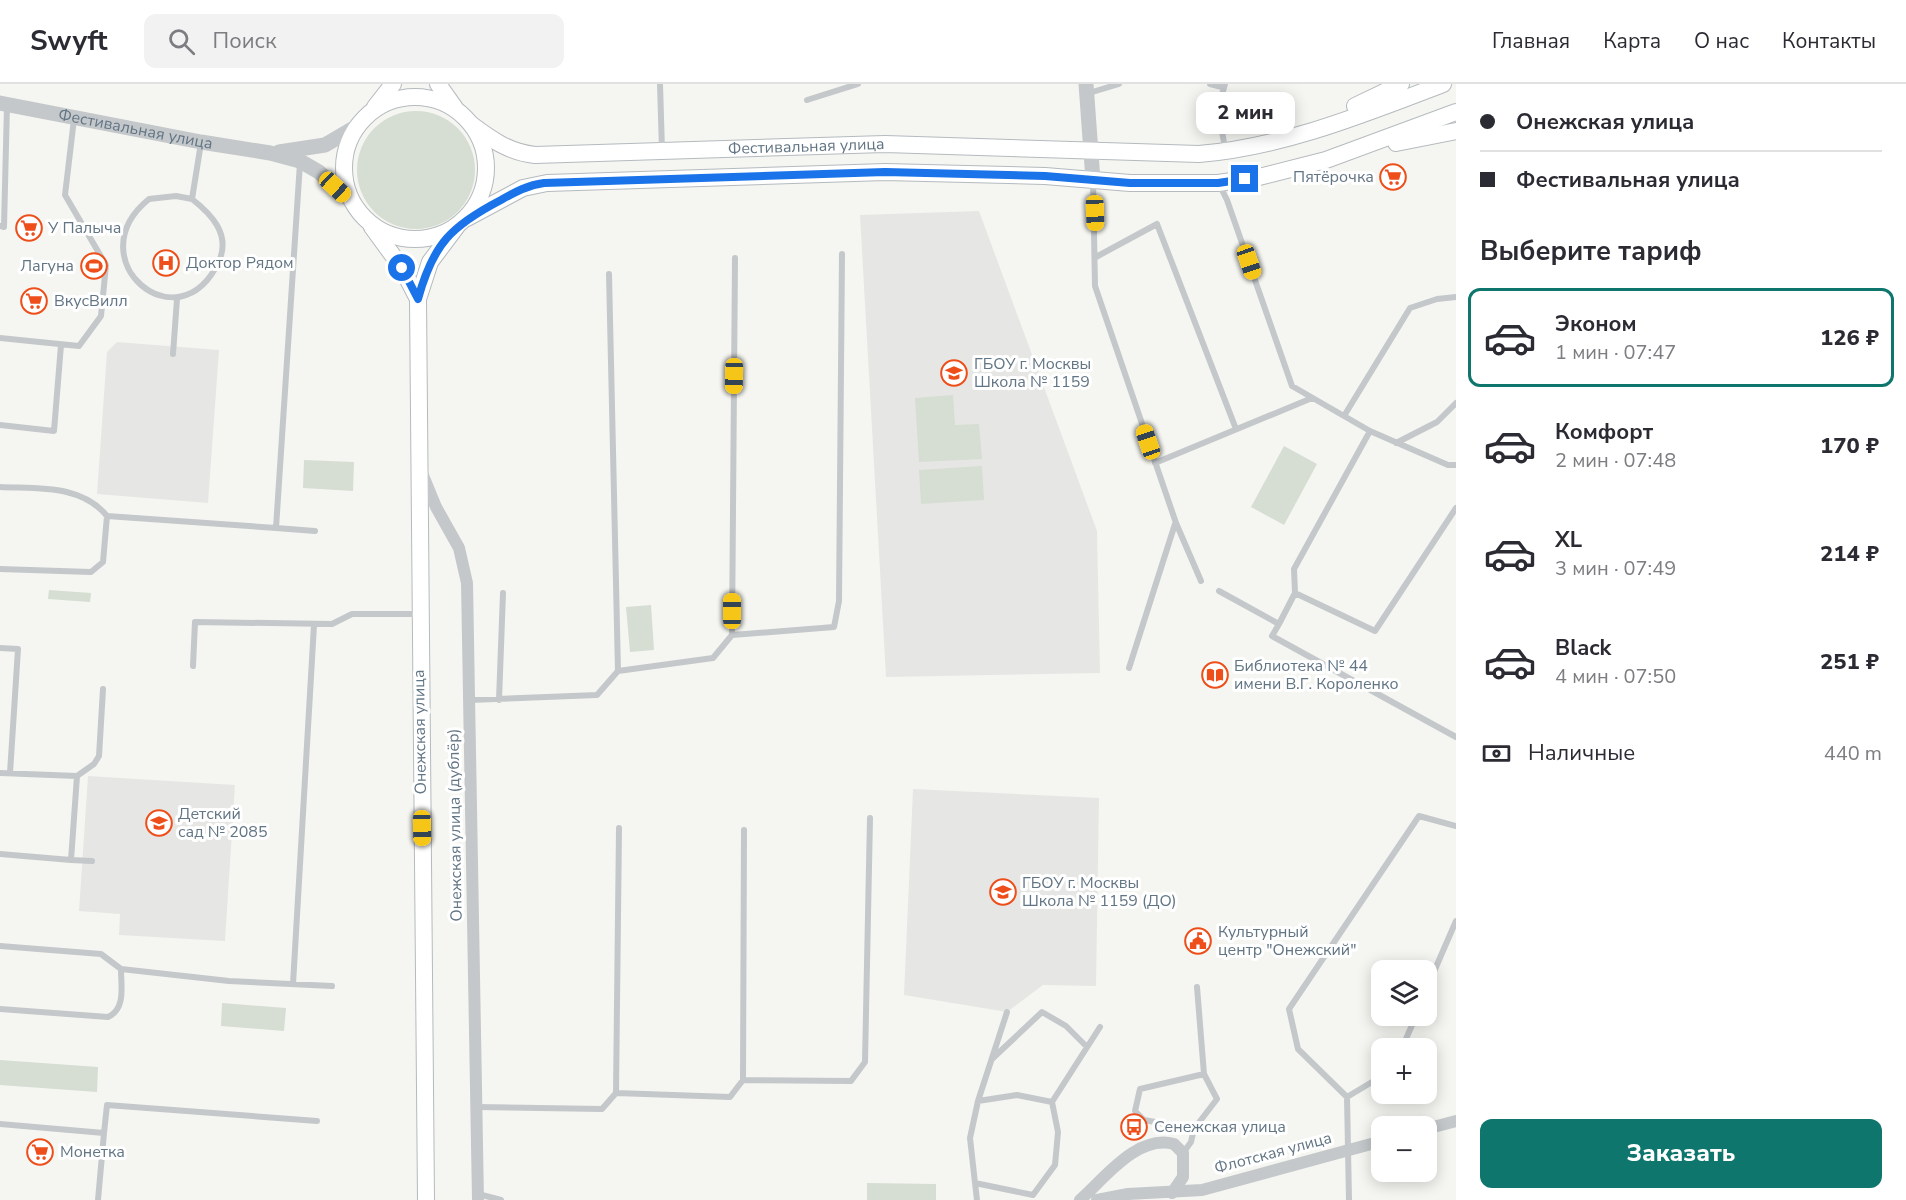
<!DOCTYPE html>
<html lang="ru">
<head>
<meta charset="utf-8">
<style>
  :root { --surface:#fff; --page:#f2f2f3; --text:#2b2b33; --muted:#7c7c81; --line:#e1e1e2; --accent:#0f766e }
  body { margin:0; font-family:"Nunito Sans",sans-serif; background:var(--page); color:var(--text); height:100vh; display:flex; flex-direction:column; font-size:22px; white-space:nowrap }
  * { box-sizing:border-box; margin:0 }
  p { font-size:20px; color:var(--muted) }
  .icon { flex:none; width:33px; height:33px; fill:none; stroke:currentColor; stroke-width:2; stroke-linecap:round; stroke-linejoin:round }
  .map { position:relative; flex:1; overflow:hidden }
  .drawer { display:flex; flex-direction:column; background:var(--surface); width:450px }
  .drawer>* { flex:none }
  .top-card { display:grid; align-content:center; height:132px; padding:0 24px; background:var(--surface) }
  .fabs { position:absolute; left:1371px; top:876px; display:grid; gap:12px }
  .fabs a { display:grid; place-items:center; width:66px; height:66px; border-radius:12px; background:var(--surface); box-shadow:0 3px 15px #0003; font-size:30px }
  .end { position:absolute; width:27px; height:27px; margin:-14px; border:8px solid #1a73e8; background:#fff; box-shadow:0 0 0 3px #fff }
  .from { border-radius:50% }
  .bubble { position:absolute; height:42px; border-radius:12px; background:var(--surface); box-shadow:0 3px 15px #0003; font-size:20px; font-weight:800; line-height:42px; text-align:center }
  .car { position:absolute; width:18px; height:36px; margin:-18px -9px; border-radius:8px; box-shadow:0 0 4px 2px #0007; background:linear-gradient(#f5c518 24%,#345 0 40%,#f5c518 0 76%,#345 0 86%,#f5c518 0) }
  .top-card b { display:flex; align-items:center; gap:21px; height:57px; font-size:22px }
  .top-card b+b { border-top:2px solid var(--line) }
  .top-card i { width:15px; height:15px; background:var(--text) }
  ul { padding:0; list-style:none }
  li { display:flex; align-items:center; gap:18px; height:99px; margin:0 12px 9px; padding:0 12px; border:3px solid transparent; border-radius:12px }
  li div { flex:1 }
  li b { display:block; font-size:22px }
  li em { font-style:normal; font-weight:800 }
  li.current { border-color:var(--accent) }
  li>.icon { width:54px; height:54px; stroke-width:1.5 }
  h2 { padding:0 24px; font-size:27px; line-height:72px }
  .pay { display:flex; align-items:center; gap:15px; height:66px; padding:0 24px; font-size:22px }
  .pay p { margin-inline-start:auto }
  .button { display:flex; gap:12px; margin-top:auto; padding:12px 24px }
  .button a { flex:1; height:69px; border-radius:12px; background:var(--accent); color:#fff; font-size:24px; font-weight:800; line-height:69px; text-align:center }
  header { display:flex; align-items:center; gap:36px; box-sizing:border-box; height:84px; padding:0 30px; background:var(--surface); border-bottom:2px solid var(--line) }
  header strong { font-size:28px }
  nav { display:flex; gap:33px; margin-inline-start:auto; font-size:21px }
  .search { width:420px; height:54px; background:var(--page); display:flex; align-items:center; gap:15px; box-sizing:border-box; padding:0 21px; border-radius:12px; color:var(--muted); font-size:22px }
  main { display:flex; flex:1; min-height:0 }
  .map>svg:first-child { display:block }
  .built { fill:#e6e7e5 }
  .green { fill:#d6ddd2 }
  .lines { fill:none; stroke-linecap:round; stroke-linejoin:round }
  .secondary-casing { stroke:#b4babe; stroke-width:18 }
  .service { stroke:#c4c8cb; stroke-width:6 }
  .minor { stroke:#c4c8cb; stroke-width:12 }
  .tertiary { stroke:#c4c8cb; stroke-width:15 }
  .secondary { stroke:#fff; stroke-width:16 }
  .route { stroke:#1a73e8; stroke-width:8 }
  .labels { text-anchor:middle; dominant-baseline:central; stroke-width:6; stroke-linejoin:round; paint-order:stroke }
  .street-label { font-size:16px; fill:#627584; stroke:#fff }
  .poi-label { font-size:16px; fill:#627584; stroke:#fff; text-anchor:start }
</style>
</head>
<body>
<header>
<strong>Swyft</strong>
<div class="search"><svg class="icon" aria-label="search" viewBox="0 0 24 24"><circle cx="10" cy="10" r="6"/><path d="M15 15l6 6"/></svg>Поиск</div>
<nav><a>Главная</a><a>Карта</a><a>О нас</a><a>Контакты</a></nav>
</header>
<main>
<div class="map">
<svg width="1456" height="1116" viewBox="0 0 1456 1116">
  <rect width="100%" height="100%" fill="#f5f6f1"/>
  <!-- built -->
  <path class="built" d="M979,127L1097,447L1100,589L886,593L860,131Z
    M117,258L219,266L208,419L97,410L107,268Z
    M88,692L235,701L225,857L119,851L120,830L79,827Z
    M913,705L1099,714L1096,902L1043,901L1007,928L904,911Z"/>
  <!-- green -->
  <path class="green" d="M357 86a59 59 0 1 1 118 0a59 59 0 1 1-118 0Z
    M953,311L955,341L979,340L982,375L919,378L915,314Z
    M1284,362L1317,380L1284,441L1251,423Z
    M304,376L354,378L353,407L303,404Z
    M982,382L984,416L921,420L919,386Z
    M49,506L91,509L90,518L48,515Z
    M651,521L654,566L630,568L626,523Z
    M222,919L286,924L284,947L221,942Z
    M0,976L98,983L97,1008L0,1001Z
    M867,1099L936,1100V1116H867Z"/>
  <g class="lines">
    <!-- secondary casing -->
    <g class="secondary-casing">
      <g id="secondary">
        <path d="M438,0L455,24"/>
        <circle cx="415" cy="84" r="71"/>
        <path d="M1355,22L1401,0"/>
        <path d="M375,23L393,0"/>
        <path id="s2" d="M472,41C492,56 509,68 535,71L885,60L1199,70C1284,63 1364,30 1443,0"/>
        <path d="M1396,59L1456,47"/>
        <path d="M467,134L523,104L547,99L885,88L1045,92L1130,99H1218L1259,93L1326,76L1456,28"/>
        <path d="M372,143L402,184L418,215"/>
        <path d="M426,1116L418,215L430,178L457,142"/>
      </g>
    </g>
    <!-- service -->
    <path class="service" d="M660,0L662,66
      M1210,0L1222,3
      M1225,0L1218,25L1225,64
      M1089,9L1119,0
      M807,16L858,0
      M1093,97L1095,202L1176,439L1201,497
      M1219,100L1227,116L1292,302L1370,347L1448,381H1456
      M192,115L176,112L149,115C75,175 179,264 219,177C231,150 211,130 192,115L201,59
      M0,142L4,143L7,21
      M1096,173L1157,140L1236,345
      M609,190L618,587
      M0,254L79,262L101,232L106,181L65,111L74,35
      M173,270L177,215
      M1344,332L1410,224L1437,215L1456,213
      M0,341L54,347L61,261
      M1396,359L1437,338L1456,319
      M1155,379L1312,314
      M0,403C37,405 81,400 107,432L276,444L300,79
      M276,444L315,447
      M0,485L91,488L103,478L107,432
      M1219,507L1279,540L1295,509L1375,547L1456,424
      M1295,509L1294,485L1370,347
      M1279,540L1272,552L1456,653
      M732,551L735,174
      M0,564L18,565L10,689
      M193,582L195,538L332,540L352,530H419
      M1129,584L1175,440
      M469,616L597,611L618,587L713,574L732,551L834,543L839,517L842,170
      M499,616L503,509
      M0,689L77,692
      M0,770L71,776L77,692L94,680L99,672L103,605
      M71,776L92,777
      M0,862L101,870L121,885C121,902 126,925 108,933L0,925
      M121,885L229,897L332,902
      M293,900L314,541
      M1197,903L1204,990
      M1426,906L1456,837
      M1402,964L1416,932
      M992,975L1042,928L1066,942L1087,963
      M743,996L744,746
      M616,1009L619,744
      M1347,1013L1298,965L1289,925L1419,732L1456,742
      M978,1017L1017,1011L1052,1018L1058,1048L1055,1081L1033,1111L975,1099L970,1054L978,1017L1007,928
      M1052,1018L1100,943
      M476,1023L602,1025L616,1009L730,1013L743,996L851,997L865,978L870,734
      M0,1040L104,1049L98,1116
      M104,1049L107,1021L317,1037
      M1183,1069L1191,1058L1194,1045L1217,1015L1204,990L1140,1005L1135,1027L1144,1036L1194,1045
      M975,1099L977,1116
      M478,1110L501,1116
      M1349,1116L1347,1013L1382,992"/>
    <!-- minor -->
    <path class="minor" d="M422,389L436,423L459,464L467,499L478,1116
      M1426,1045L1456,1037
      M1080,1116C1104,1095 1137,1050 1174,1060L1183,1069V1093L1172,1109
      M1097,1116L1128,1110L1202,1106L1382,1057"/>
    <!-- tertiary -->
    <g class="tertiary">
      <path d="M1086,0L1093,96"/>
      <path id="s1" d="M0,19L201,58L270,69L300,77L319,88L353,119"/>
      <path d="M279,68L325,61L359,41"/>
    </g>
    <!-- secondary -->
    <use href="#secondary" class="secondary"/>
  </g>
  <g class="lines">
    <!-- route -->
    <path class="route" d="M402,184L418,215C433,160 451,142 501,116C515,108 528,101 544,99L885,88L1045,92L1130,99H1218L1245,95"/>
  </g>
  <!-- icons -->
  <defs>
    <g id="supermarket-ring" transform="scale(1.35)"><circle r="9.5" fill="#fff" stroke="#ee4e19" stroke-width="1.5"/><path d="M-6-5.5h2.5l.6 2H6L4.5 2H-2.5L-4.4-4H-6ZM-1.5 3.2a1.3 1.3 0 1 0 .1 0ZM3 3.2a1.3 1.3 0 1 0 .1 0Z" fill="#ee4e19"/></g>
    <g id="hospital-ring" transform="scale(1.35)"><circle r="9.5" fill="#fff" stroke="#ee4e19" stroke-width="1.5"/><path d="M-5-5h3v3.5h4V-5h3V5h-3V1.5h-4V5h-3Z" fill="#ee4e19"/></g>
    <g id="stadium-ring" transform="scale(1.35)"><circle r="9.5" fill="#fff" stroke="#ee4e19" stroke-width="1.5"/><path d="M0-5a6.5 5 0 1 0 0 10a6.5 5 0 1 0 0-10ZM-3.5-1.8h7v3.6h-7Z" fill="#ee4e19"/></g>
    <g id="school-ring" transform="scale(1.35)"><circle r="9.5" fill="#fff" stroke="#ee4e19" stroke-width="1.5"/><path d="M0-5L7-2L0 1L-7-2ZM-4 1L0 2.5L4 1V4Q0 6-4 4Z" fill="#ee4e19"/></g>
    <g id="library-ring" transform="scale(1.35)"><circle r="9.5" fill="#fff" stroke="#ee4e19" stroke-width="1.5"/><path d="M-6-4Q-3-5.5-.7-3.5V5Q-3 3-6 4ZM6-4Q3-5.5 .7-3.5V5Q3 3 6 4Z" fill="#ee4e19"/></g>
    <g id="civic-ring" transform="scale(1.35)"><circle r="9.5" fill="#fff" stroke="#ee4e19" stroke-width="1.5"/><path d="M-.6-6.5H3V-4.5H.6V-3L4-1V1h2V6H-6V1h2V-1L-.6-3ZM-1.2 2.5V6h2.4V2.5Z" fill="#ee4e19"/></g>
    <g id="bus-ring" transform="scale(1.35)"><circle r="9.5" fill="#fff" stroke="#ee4e19" stroke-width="1.5"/><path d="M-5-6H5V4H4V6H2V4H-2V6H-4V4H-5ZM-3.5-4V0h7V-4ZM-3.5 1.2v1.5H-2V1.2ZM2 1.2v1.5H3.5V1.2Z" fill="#ee4e19"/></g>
  </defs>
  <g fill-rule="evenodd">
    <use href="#supermarket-ring" x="1393" y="93"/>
    <use href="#supermarket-ring" x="29" y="144"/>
    <use href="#hospital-ring" x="166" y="179"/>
    <use href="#stadium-ring" x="94" y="182"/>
    <use href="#supermarket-ring" x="34" y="217"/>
    <use href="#school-ring" x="954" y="289"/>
    <use href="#library-ring" x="1215" y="591"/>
    <use href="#school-ring" x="159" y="739"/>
    <use href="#school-ring" x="1003" y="808"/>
    <use href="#civic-ring" x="1198" y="857"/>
    <use href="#bus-ring" x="1134" y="1043"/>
    <use href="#supermarket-ring" x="40" y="1068"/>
  </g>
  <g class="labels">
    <!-- street labels -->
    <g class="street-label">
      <text stroke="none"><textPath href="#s1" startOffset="138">Фестивальная улица</textPath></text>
      <text stroke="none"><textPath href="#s2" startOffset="342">Фестивальная улица</textPath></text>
      <text transform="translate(420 648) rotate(-91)">Онежская улица</text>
      <text transform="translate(455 741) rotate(-91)">Онежская улица (дублёр)</text>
      <text transform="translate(1273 1069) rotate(-15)">Флотская улица</text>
    </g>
    <!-- poi labels -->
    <g class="poi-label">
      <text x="1374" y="93" text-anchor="end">Пятёрочка</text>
      <text x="48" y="144">У Палыча</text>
      <text x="186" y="179">Доктор Рядом</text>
      <text x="74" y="182" text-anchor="end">Лагуна</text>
      <text x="54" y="217">ВкусВилл</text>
      <text x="974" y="280">ГБОУ г. Москвы<tspan x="974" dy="18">Школа № 1159</tspan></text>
      <text x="1234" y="582">Библиотека № 44<tspan x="1234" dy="18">имени В.Г. Короленко</tspan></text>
      <text x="178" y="730">Детский<tspan x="178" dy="18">сад № 2085</tspan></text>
      <text x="1022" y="799">ГБОУ г. Москвы<tspan x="1022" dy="18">Школа № 1159 (ДО)</tspan></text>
      <text x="1218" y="848">Культурный<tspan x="1218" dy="18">центр "Онежский"</tspan></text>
      <text x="1154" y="1043">Сенежская улица</text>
      <text x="60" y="1068">Монетка</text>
    </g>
  </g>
</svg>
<div class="fabs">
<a><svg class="icon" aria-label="layers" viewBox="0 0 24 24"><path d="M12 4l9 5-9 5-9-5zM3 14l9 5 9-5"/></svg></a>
<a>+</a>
<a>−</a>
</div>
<i class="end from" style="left:402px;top:184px"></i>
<i class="end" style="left:1245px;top:95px"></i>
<div class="bubble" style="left:1196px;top:8px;width:99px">2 мин</div>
<i class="car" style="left:335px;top:103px;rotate:133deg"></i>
<i class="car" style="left:1095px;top:129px;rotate:178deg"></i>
<i class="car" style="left:1249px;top:178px;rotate:161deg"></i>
<i class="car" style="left:734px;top:292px;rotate:181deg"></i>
<i class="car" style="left:1148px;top:358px;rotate:341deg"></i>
<i class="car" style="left:732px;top:527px;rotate:0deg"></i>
<i class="car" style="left:422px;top:744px;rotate:179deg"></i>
</div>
<section class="drawer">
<div class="top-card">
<b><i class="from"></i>Онежская улица</b>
<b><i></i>Фестивальная улица</b>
</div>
<h2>Выберите тариф</h2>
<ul>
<li class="current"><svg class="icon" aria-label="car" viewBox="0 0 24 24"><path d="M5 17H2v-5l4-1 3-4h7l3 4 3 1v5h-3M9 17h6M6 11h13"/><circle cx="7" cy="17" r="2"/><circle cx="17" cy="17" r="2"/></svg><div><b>Эконом</b><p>1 мин · 07:47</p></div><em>126 ₽</em></li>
<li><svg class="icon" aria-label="car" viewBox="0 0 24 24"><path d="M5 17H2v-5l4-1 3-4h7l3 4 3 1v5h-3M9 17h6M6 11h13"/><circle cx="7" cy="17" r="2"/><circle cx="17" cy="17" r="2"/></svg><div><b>Комфорт</b><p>2 мин · 07:48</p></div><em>170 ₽</em></li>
<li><svg class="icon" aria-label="car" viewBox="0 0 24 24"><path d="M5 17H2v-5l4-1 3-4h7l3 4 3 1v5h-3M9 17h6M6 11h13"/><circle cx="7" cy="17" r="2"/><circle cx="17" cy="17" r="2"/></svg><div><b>XL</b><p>3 мин · 07:49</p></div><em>214 ₽</em></li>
<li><svg class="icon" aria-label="car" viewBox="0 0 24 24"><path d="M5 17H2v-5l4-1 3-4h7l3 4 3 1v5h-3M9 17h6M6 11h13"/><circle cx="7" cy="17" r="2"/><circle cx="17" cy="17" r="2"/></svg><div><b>Black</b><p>4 мин · 07:50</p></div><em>251 ₽</em></li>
</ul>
<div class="pay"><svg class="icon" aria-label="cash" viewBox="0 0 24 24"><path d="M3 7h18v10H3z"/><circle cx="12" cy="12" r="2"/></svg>Наличные<p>440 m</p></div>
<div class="button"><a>Заказать</a></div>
</section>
</main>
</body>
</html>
